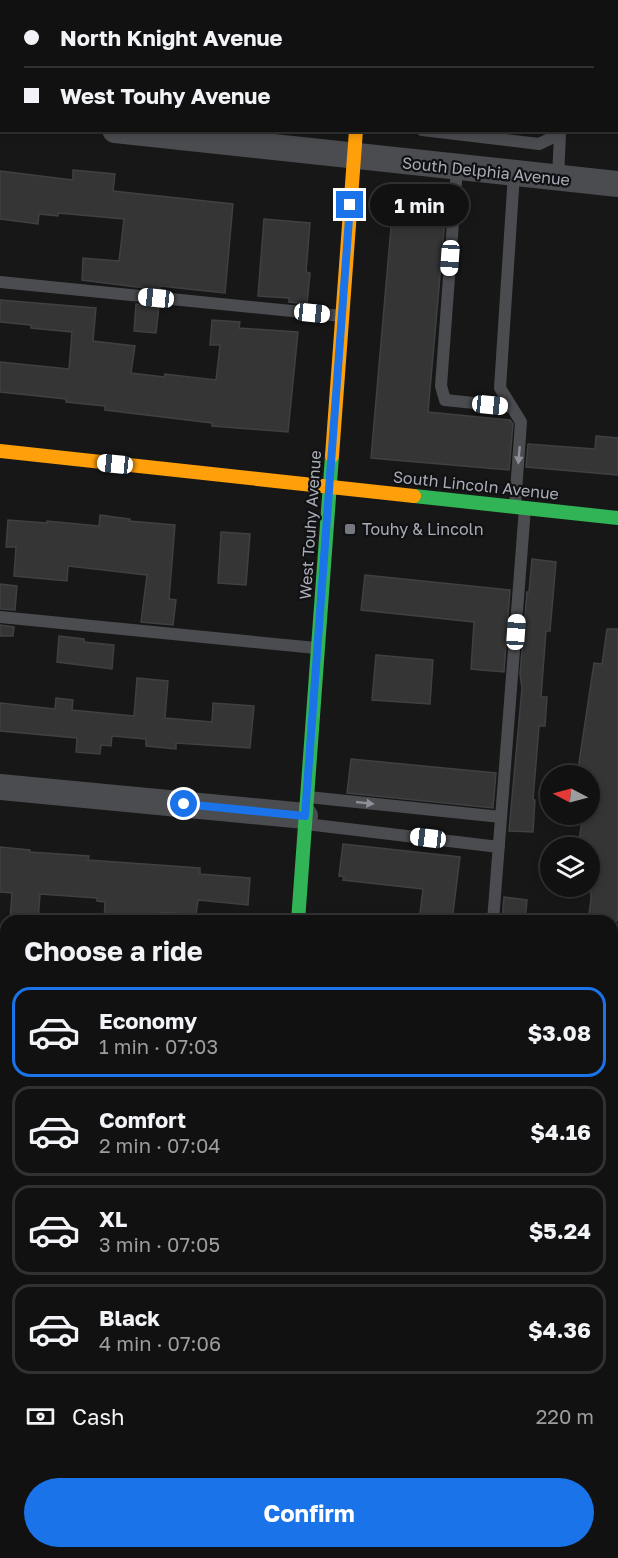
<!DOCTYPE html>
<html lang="en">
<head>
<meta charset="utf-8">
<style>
  :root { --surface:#111; --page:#1a1a1a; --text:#f1f3f6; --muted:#9c9d9f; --line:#303131; --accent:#1a73e8 }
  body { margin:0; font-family:"Golos Text",sans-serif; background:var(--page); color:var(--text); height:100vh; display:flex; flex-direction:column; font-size:22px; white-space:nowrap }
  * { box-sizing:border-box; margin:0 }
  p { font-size:20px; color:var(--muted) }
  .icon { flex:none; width:33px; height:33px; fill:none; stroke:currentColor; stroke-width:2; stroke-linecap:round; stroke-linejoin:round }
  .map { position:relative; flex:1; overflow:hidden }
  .sheet { position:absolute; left:0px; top:915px; width:618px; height:644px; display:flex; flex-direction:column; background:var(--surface); border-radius:18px 18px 0 0; box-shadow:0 3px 9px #0003,0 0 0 2px var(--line) }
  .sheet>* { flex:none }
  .guide { position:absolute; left:0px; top:0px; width:618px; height:132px; box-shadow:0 3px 9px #0003,0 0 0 2px var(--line); display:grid; align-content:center; height:132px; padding:0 24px; background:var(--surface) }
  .needle { width:39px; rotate:276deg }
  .fabs { position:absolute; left:540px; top:765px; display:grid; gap:12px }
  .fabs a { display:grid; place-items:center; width:60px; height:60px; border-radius:50%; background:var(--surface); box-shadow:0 3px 9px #0003,0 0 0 2px var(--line); font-size:30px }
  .end { position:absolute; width:27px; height:27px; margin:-14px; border:8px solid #1a73e8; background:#fff; box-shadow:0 0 0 3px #fff }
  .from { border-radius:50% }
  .bubble { position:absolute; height:42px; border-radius:21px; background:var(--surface); box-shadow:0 3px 9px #0003,0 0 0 2px var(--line); font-size:20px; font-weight:700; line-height:42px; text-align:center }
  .car { position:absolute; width:18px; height:36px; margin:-18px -9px; border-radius:8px; box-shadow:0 0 4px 2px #0007; background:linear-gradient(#fff 24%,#345 0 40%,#fff 0 76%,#345 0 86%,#fff 0) }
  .guide b { display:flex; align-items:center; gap:21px; height:57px; font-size:22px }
  .guide b+b { border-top:2px solid var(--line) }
  .guide i { width:15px; height:15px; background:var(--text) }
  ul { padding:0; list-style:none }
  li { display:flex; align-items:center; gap:18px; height:90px; margin:0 12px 9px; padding:0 12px; border:3px solid var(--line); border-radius:18px }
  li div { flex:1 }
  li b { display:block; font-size:22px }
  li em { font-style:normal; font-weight:700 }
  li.active { border-color:var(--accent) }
  li>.icon { width:54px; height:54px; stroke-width:1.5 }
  h2 { padding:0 24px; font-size:27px; line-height:72px }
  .pay { display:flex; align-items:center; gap:15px; height:66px; padding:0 24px; font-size:22px }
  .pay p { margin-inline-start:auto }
  .primary-button { display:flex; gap:12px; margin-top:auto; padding:12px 24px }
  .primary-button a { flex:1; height:69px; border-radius:36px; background:var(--accent); color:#fff; font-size:24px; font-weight:700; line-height:69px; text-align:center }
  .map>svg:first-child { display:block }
  .green { fill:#1d241e }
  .building { fill:#353536; stroke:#3f4043; stroke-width:1.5 }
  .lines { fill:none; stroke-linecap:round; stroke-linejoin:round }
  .lane { stroke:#4b4c50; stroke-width:12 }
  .street { stroke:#4b4c50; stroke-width:26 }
  .fast { stroke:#30b455; stroke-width:14 }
  .slow { stroke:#ff9f0a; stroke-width:14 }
  .jam { stroke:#e5322d; stroke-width:14 }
  .oneway { fill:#8c9099 }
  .route { stroke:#1a73e8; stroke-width:8 }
  .poi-dot { fill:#757880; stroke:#111113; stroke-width:2 }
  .labels { text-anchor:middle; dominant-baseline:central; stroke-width:4.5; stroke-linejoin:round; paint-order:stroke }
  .street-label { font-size:16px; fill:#a8adb8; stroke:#111113 }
  .poi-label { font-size:16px; fill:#a8adb8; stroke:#111113; text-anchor:start }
</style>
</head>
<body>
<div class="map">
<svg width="618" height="1558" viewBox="0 0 618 1558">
  <rect width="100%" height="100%" fill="#171717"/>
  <!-- green -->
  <path class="green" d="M612,1211L618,1212V1558H277L278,1552H612Z"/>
  <!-- building -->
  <path class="building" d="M73,170L115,174L113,191L233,204L225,293L160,286V290L82,280L83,258L119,261L124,219L58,213V216L39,214L38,224L0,219V171L73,180Z
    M394,193L447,197L428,412L510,420L513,424L509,470L371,458Z
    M264,219L310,223L306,272L310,273L307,304L289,302V298L258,296Z
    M0,300L96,308L93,341L135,346L131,373L164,377L165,374L216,380L220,345H210L212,320L240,322L239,328L298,332L288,432L212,426V423L105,410V406L66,402V399L0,392V362L69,369L72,332L31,328V325L0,322Z
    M136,304L159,306L156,333L134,331Z
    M596,436L618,438V475L526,467L528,444L595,449Z
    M100,515L130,519L129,521L175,525L169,599L176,600L173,625L141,622L147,575L68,566L67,581L14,576L16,547H6L8,520L47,523V521L99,526Z
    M221,532L250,534L246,585L218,583Z
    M532,559L556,562L550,631H546L541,697H547L545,726H539L533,800H535L533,832L509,831L522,688L520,674L527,592H529Z
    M365,575L510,590L504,672L471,669L474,622L361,610Z
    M0,584L17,586L15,610L0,609Z
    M0,625L14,627L13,636H0Z
    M607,629H618V912L617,921H588L591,900L590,843L579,841L583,814H590V776H577L594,663L602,664Z
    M59,636L84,639V642L114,645L112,669L57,662Z
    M376,655L433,660L430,704L372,700Z
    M137,678L168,681L165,718L212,722L213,703L254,706L250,748L176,743V749L146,746V739L112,736L111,746L101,745L100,754L76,752L77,738L0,731V703L55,709L56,698L73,700L72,710L134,716Z
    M351,759L496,773L493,808L347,793Z
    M343,844L460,857L452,921H419L423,889L343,880L344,877L339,876Z
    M0,847L30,850V852L89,856L88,860L200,868V874L250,878L248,905L198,900L196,915L160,912V917L128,915V921H104L105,902L97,901V898L40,894L38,921H10L12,893L0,892Z
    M504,897L527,900L525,921H502Z"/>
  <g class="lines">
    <!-- lane -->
    <path class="lane" d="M422,130L539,144L560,134L561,130
      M457,168L441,386L445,400L512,407
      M514,174L500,388L521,422L515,505
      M558,178L560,134
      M0,282L342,316
      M0,617L316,648
      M308,797L501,817
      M306,824L499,847
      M493,921L525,508
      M0,955L6,956"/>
    <!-- street -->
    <path class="street" d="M0,118H2
      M115,130L618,184
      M0,787L305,816
      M0,1126L6,1127
      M612,1191L618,1192
      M0,1458L6,1459"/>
    <!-- fast -->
    <path class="fast" d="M365,0V2
      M414,496L618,518
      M298,921L332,456"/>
    <!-- slow -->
    <path class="slow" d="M0,451L414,496
      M332,456L356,130"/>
    <!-- jam -->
    <path class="jam" d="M256,1552V1558"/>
  </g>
  <!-- one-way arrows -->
  <defs><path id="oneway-solid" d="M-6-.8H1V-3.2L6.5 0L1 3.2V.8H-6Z" transform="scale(1.5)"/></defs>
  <g class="oneway">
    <use href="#oneway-solid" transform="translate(519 455) rotate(95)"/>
    <use href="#oneway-solid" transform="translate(365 803) rotate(6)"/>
  </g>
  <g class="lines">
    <!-- route -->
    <path class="route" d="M184,804L305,816L350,205"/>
  </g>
  <!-- markers -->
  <rect class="poi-dot" x="344" y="523" width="12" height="12" rx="3"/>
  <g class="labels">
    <!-- street labels -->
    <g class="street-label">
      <text transform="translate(486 171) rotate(6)">South Delphia Avenue</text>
      <text transform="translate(476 485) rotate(6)">South Lincoln Avenue</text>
      <text transform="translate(310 525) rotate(-86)">West Touhy Avenue</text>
    </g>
    <!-- poi labels -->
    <g class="poi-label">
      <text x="362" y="529">Touhy &amp; Lincoln</text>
    </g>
  </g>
</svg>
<div class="fabs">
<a><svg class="needle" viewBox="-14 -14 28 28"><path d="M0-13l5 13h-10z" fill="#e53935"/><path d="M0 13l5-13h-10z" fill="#9c9d9f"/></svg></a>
<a><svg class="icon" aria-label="layers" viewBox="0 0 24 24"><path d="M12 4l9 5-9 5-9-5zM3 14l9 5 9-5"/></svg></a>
</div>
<i class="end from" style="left:184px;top:804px"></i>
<i class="end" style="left:350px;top:205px"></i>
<div class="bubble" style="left:370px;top:184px;width:99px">1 min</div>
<i class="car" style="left:450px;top:258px;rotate:184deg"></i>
<i class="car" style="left:156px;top:298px;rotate:276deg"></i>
<i class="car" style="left:312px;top:313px;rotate:96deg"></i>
<i class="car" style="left:490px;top:405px;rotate:96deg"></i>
<i class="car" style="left:115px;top:464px;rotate:276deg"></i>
<i class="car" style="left:516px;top:632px;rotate:4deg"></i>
<i class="car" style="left:428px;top:838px;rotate:277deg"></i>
<div class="guide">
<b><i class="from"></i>North Knight Avenue</b>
<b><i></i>West Touhy Avenue</b>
</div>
<section class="sheet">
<h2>Choose a ride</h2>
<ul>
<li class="active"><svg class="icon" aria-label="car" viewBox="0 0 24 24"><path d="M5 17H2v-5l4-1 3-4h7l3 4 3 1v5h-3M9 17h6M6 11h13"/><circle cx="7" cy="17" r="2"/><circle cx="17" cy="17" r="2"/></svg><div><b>Economy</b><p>1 min · 07:03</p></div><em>$3.08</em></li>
<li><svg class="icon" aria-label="car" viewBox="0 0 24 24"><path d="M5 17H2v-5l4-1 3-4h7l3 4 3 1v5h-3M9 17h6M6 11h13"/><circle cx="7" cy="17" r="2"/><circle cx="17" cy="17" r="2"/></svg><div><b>Comfort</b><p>2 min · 07:04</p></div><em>$4.16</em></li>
<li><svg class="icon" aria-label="car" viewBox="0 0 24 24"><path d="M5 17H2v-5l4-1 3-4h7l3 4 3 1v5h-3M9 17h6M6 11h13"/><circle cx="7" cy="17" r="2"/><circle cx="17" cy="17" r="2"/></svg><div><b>XL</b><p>3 min · 07:05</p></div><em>$5.24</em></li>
<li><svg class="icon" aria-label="car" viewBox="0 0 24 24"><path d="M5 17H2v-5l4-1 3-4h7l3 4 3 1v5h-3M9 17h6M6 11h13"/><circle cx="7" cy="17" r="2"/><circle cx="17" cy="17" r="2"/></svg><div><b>Black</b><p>4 min · 07:06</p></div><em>$4.36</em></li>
</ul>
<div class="pay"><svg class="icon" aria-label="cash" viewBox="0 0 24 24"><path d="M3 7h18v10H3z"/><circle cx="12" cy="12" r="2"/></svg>Cash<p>220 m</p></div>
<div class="primary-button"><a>Confirm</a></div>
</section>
</div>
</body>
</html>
